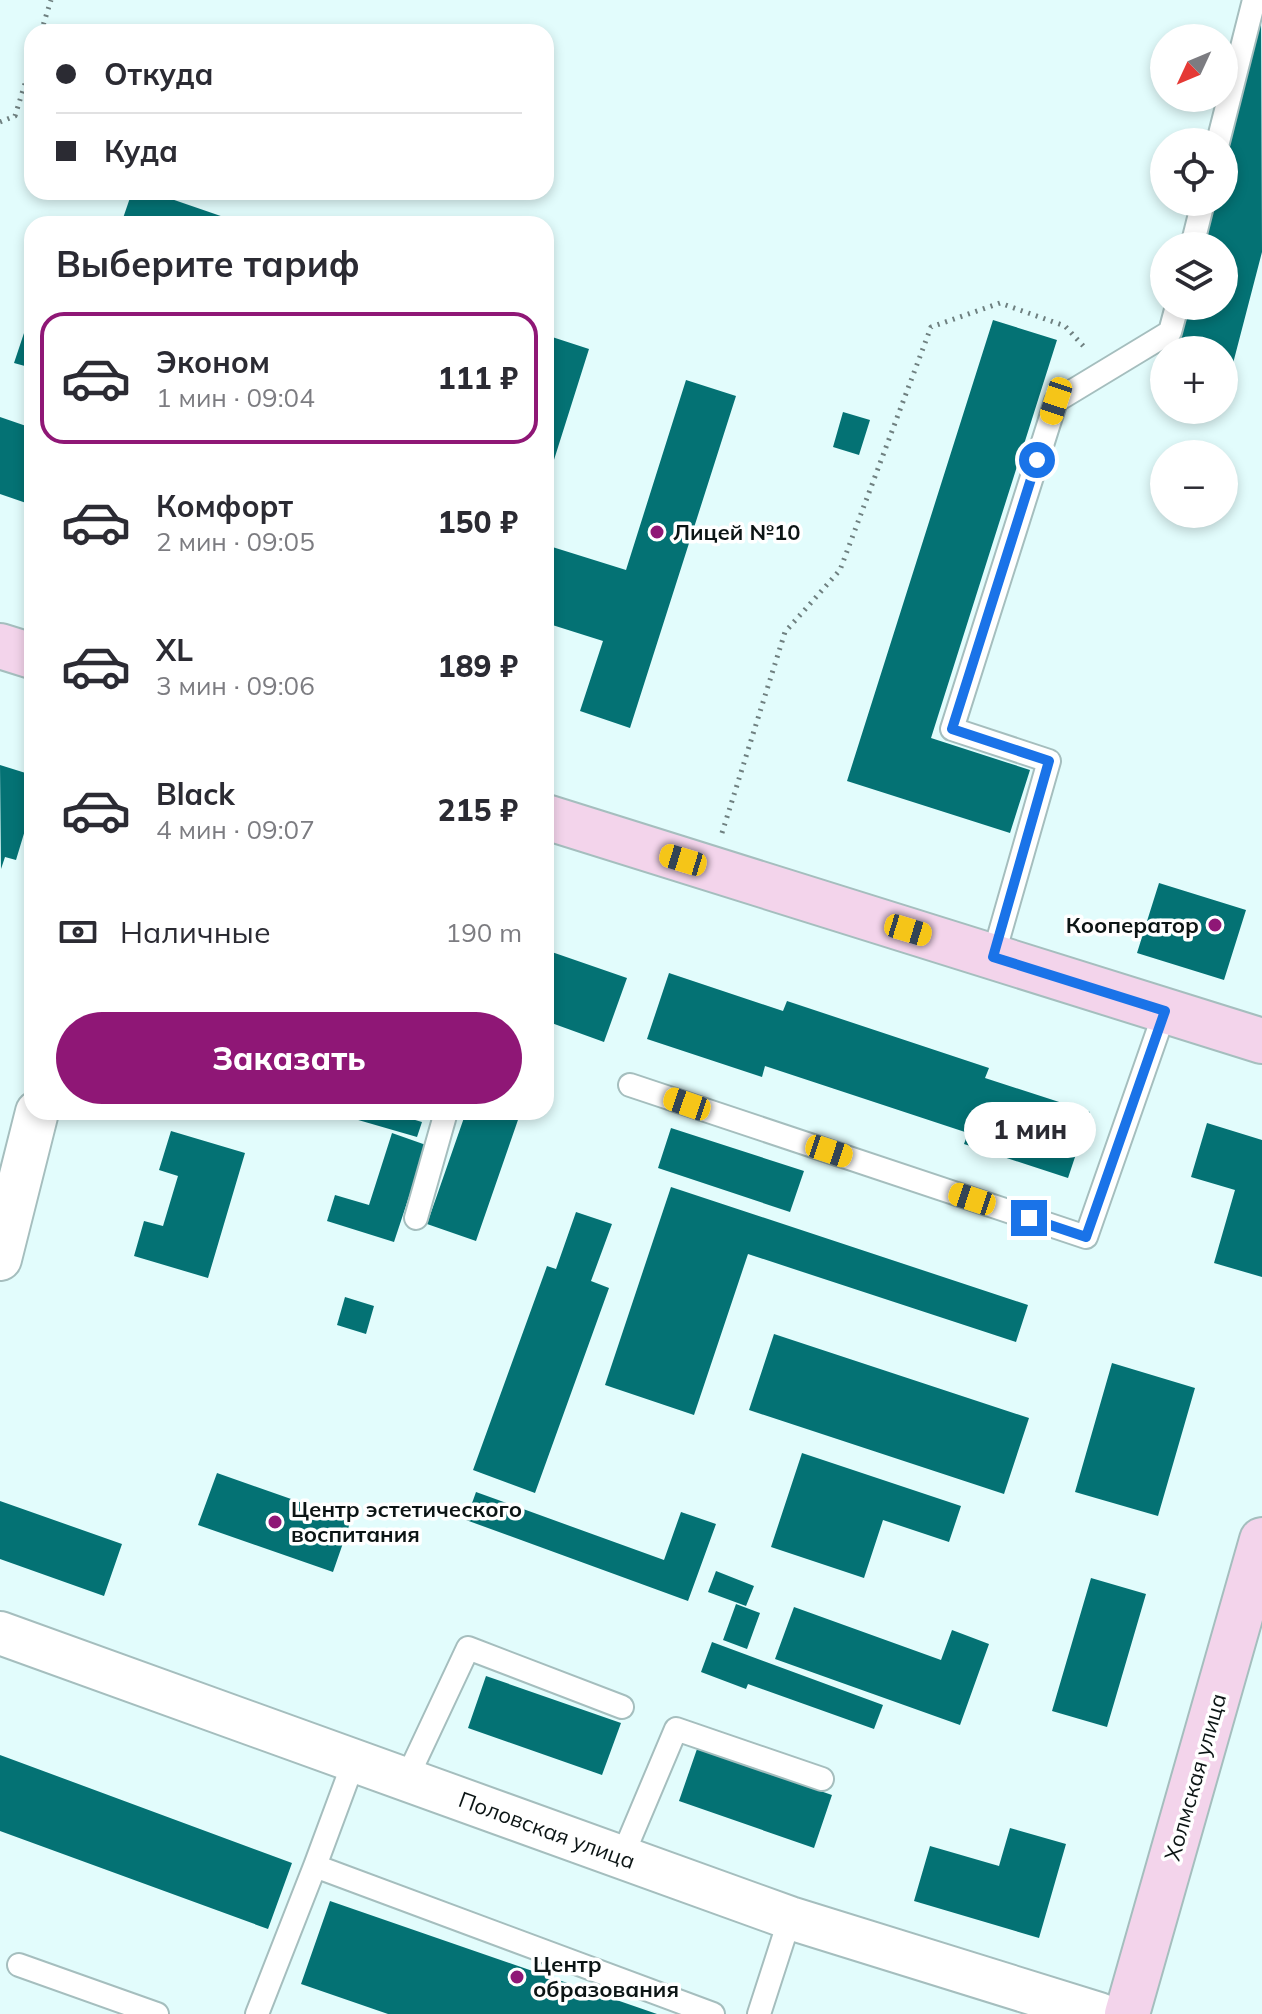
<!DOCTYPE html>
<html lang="ru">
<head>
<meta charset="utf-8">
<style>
  :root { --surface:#fff; --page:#f7f7f7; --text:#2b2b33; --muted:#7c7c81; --line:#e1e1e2; --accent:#8f1776 }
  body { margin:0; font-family:Mulish,sans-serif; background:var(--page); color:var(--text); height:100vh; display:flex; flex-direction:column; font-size:30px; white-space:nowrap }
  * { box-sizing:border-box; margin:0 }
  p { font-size:26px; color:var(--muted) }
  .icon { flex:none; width:44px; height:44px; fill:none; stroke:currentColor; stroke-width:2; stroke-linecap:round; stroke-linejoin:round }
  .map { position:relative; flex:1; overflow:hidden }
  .drawer { position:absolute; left:24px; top:216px; width:530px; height:904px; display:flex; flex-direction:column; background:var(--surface); border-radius:24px; box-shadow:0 4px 12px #0003 }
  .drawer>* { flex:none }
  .top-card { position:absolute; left:24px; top:24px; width:530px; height:176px; border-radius:24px; box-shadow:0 4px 12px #0003; display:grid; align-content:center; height:176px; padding:0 32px; background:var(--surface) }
  .needle { width:52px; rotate:226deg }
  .fabs { position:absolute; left:1150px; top:24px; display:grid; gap:16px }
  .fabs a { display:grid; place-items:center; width:88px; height:88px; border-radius:50%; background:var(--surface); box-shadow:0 4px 12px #0003; font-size:40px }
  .end { position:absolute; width:36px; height:36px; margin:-18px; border:10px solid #1a73e8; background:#fff; box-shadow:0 0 0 4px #fff }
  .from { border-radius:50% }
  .bubble { position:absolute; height:56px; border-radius:28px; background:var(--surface); box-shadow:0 4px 12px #0003; font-size:26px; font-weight:800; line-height:56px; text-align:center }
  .car { position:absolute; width:24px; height:48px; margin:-24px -12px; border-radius:10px; box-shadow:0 0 6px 2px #0007; background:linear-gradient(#f5c518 24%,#345 0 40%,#f5c518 0 76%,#345 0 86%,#f5c518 0) }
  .top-card b { display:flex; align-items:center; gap:28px; height:76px; font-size:30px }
  .top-card b+b { border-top:2px solid var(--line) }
  .top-card i { width:20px; height:20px; background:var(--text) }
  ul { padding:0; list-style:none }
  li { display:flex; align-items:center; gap:24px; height:132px; margin:0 16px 12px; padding:0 16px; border:4px solid transparent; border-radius:24px }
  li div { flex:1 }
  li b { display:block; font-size:30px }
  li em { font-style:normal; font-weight:800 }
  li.current { border-color:var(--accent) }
  li>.icon { width:72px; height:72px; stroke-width:1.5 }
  h2 { padding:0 32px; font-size:36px; line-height:96px }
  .pay { display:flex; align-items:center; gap:20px; height:88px; padding:0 32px; font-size:30px }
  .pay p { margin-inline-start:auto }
  .primary-button { display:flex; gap:16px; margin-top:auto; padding:16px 32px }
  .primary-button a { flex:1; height:92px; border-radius:48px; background:var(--accent); color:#fff; font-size:32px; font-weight:800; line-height:92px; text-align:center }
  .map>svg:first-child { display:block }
  .building { fill:#047274 }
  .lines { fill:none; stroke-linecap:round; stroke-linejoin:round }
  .service-casing { stroke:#a5bebe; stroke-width:26 }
  .minor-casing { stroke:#a5bebe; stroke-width:46 }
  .secondary-casing { stroke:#a5bebe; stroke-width:48 }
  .path { stroke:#6f8080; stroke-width:5; stroke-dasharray:2 6; stroke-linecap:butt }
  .service { stroke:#fff; stroke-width:22 }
  .minor { stroke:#fff; stroke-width:42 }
  .secondary { stroke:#f3d4eb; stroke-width:44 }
  .route { stroke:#1a73e8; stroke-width:10 }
  .poi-dot { fill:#8f1776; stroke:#fff; stroke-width:3 }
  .labels { text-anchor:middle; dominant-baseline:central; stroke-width:7; stroke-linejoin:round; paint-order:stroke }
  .poi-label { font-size:22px; font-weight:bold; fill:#0c1515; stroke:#fff; text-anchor:start }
  .street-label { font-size:22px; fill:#0c1515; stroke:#fff }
</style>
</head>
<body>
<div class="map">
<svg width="1262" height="2014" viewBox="0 0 1262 2014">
  <rect width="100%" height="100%" fill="#e2fcfc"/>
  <!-- building -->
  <path class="building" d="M1261,14L1262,252L1230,375L1224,374V350H1173L1185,306H1224V246H1200L1212,202H1224V155Z
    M132,192H151L244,224H121Z
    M31,312H32V368L14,363Z
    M993,320L1057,340L931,738L1030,770L1010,833L847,781Z
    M546,335L589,349L547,482H546Z
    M686,380L736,396L630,728L580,711L603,641L546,623V545L626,570Z
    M843,412L870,420L859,455L833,447Z
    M0,417L32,428V505L0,494Z
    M0,765L32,775V807L16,860L5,857L1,869Z
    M1159,883L1246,910L1224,980L1137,953Z
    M546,950L627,978L604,1042L546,1021Z
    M669,973L783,1011L787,1001L989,1068L985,1078L1090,1112L1068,1178L964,1144L968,1133L765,1066L762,1077L647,1039Z
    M388,1112L422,1122L417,1137L334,1113Z
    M466,1112H503L519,1117L476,1241L427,1224Z
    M1207,1123L1262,1140V1277L1214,1263L1235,1190L1191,1177Z
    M671,1128L804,1171L790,1212L658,1168Z
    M171,1131L245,1153L208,1278L134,1256L144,1221L163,1226L178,1176L159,1170Z
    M392,1133L426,1145L394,1242L327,1221L335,1195L369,1205Z
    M671,1187L1028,1305L1016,1342L748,1254L694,1415L605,1385Z
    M576,1212L612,1224L591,1281L609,1288L535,1493L473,1470L547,1266L556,1269Z
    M345,1297L374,1306L366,1334L337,1325Z
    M774,1334L1029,1418L1004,1494L749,1410Z
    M1112,1363L1195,1388L1158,1516L1075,1492Z
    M802,1453L961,1506L949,1542L883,1520L864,1578L771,1547Z
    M217,1473L351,1520L333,1572L198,1525Z
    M476,1492L664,1560L681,1512L716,1524L688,1601L466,1520Z
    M0,1501L122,1544L104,1596L0,1559Z
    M716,1571L754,1586L746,1606L708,1592Z
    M1091,1578L1146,1594L1107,1727L1052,1711Z
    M736,1604L760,1613L747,1649L723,1640Z
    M794,1607L941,1660L952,1630L989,1644L960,1725L775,1659Z
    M712,1642L883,1705L874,1729L748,1684L746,1689L701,1672Z
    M486,1676L621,1723L602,1775L468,1728Z
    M697,1749L832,1795L814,1848L679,1801Z
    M0,1755L292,1863L268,1929L0,1831Z
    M1010,1828L1066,1844L1039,1938L914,1901L930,1846L999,1866Z
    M330,1901L657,2014H388L301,1984Z"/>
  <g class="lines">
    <!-- service casing -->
    <g class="service-casing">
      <path id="service" d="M1218,142L1254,0
        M1192,246L1203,202
        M993,957L1049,761L952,729L1056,401L1170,332L1177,306
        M630,1085L1086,1237L1165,1011
        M416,1218L446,1112
        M406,1780L468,1648L622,1707
        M622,1857L676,1729L822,1779
        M315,1866L354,1761
        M19,1965L157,2014
        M257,2014L315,1866L713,2014
        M759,2014L790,1918"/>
    </g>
    <!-- minor casing -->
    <g class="minor-casing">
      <path id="minor" d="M0,1259L37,1112
        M0,1633L790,1918L1099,2014"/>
    </g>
    <!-- secondary casing -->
    <g class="secondary-casing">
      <path id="secondary" d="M0,646L32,656
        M546,817L1262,1041
        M1127,2014L1262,1540"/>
    </g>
    <!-- path -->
    <path class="path" d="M41,32L51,0
      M0,122L15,116L32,61
      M722,833L785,632L840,570L931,327L1000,303L1065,326L1086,349"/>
    <!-- service -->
    <use href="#service" class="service"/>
    <!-- minor -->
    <use href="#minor" class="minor"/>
    <!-- secondary -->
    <use href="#secondary" class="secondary"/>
  </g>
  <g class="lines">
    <!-- route -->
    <path class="route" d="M1029,1218L1086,1237L1165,1011L993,957L1049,761L952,729L1037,460"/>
  </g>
  <!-- markers -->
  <g class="poi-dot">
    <circle cx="657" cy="532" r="8"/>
    <circle cx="1215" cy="925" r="8"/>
    <circle cx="275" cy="1522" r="8"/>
    <circle cx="517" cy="1977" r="8"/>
  </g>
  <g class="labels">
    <!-- poi labels -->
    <g class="poi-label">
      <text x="673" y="532">Лицей №10</text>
      <text x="1199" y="925" text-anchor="end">Кооператор</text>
      <text x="291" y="1509">Центр эстетического<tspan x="291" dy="25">воспитания</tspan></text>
      <text x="533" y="1964">Центр<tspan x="533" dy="25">образования</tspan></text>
    </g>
    <!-- street labels -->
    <g class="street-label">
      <text transform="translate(1195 1777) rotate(-74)">Холмская улица</text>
      <text transform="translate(547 1830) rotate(20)">Половская улица</text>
    </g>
  </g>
</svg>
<div class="fabs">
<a><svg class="needle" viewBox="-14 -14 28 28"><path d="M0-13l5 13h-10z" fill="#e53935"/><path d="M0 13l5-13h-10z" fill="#7c7c81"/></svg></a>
<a><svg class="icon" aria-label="locate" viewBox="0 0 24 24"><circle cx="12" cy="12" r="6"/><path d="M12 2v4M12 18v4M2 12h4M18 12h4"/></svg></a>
<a><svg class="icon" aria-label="layers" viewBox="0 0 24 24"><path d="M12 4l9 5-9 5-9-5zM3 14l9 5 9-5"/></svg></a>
<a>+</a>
<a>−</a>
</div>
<i class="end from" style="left:1037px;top:460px"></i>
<i class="end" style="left:1029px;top:1218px"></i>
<div class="bubble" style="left:964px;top:1102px;width:132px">1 мин</div>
<i class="car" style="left:1056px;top:401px;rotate:198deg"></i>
<i class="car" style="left:683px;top:860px;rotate:287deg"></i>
<i class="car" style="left:908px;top:930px;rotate:107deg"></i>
<i class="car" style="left:687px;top:1104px;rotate:289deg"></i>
<i class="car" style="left:829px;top:1151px;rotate:108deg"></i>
<i class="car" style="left:972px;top:1199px;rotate:288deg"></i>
<div class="top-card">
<b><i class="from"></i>Откуда</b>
<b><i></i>Куда</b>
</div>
<section class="drawer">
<h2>Выберите тариф</h2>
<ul>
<li class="current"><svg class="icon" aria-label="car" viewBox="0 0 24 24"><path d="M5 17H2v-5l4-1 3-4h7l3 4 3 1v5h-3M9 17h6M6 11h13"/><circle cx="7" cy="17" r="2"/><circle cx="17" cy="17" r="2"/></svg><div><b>Эконом</b><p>1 мин · 09:04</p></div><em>111 ₽</em></li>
<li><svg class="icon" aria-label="car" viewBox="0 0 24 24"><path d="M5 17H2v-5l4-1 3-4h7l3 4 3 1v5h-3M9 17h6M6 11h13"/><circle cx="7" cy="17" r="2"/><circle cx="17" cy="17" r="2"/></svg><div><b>Комфорт</b><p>2 мин · 09:05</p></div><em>150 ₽</em></li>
<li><svg class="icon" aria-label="car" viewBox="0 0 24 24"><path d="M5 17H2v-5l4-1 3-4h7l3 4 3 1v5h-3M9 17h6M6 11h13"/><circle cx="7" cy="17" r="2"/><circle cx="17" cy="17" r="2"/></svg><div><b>XL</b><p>3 мин · 09:06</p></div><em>189 ₽</em></li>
<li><svg class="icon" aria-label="car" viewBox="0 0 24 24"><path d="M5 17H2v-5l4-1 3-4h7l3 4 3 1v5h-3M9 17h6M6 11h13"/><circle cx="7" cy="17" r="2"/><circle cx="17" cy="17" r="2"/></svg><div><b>Black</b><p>4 мин · 09:07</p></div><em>215 ₽</em></li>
</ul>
<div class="pay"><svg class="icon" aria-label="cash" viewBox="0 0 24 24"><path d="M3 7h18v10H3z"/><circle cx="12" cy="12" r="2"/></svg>Наличные<p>190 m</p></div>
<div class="primary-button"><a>Заказать</a></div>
</section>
</div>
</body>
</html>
